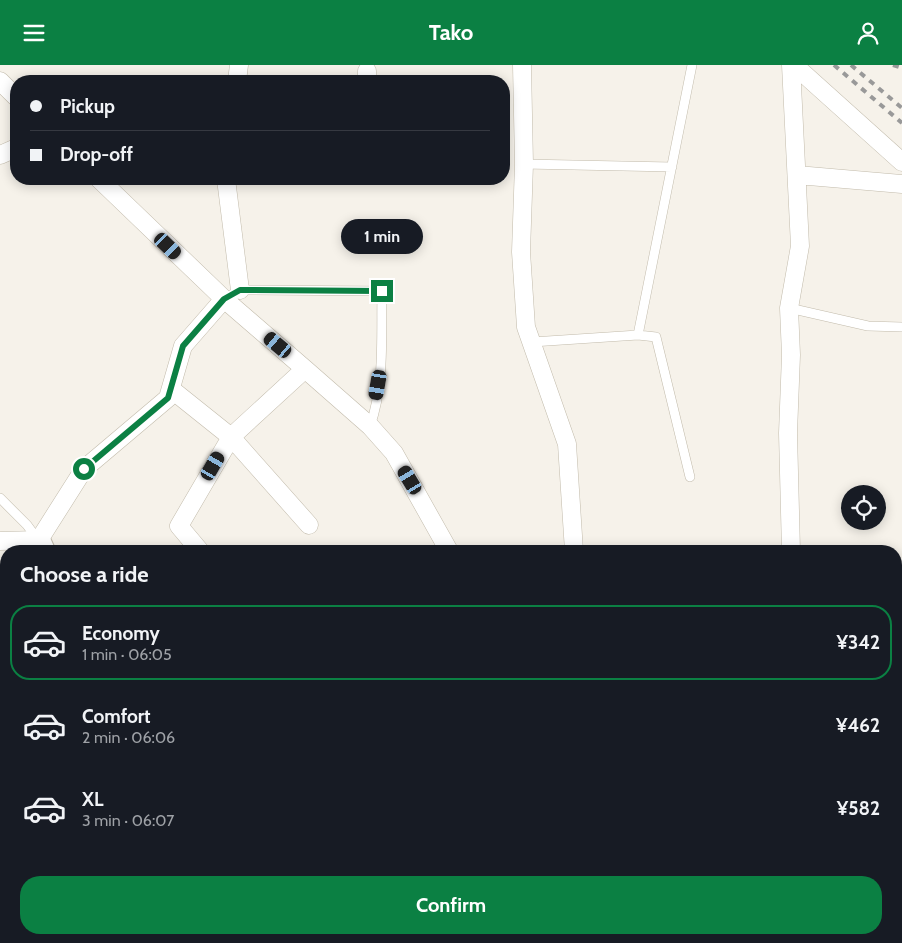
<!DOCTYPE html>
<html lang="en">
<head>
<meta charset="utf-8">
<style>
  :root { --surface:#171b24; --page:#20242c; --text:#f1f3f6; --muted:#9ea1a6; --line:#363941; --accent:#0b8043 }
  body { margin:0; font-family:Cabin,sans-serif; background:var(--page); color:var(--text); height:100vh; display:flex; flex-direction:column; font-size:19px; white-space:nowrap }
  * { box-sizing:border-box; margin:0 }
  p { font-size:16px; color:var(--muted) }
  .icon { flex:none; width:28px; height:28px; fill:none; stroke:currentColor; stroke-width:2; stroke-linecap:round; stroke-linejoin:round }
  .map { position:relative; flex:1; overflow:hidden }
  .details { position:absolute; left:0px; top:480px; width:902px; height:399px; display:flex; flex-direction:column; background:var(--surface); border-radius:20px 20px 0 0; box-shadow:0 2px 12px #0003 }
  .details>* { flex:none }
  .hud { position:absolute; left:10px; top:10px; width:500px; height:110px; border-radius:20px; box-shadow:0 2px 12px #0003; display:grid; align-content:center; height:110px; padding:0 20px; background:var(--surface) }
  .buttons { position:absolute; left:841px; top:420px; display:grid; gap:10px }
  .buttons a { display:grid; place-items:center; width:45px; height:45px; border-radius:50%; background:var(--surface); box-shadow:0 2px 12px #0003; font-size:25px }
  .end { position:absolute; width:22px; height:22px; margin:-11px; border:6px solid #0b8043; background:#fff; box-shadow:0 0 0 2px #fff }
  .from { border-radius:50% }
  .bubble { position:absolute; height:35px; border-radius:18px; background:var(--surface); box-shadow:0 2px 12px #0003; font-size:16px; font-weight:700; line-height:35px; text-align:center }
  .car { position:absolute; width:15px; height:30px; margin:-15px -8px; border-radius:6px; box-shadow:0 0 4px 1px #0007; background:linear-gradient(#222 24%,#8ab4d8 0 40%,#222 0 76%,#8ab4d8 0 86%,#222 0) }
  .hud b { display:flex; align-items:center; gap:18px; height:48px; font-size:19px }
  .hud b+b { border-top:1px solid var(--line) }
  .hud i { width:12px; height:12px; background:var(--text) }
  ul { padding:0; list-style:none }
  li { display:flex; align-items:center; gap:15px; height:75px; margin:0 10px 8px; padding:0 10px; border:2px solid transparent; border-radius:20px }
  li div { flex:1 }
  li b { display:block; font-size:19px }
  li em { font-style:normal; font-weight:700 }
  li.current { border-color:var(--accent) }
  li>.icon { width:45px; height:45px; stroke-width:1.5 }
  h2 { padding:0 20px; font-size:22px; line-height:60px }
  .primary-button { display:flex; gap:10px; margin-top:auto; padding:10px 20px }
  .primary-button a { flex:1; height:58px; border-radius:20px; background:var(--accent); color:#fff; font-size:20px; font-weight:700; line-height:58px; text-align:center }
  header { display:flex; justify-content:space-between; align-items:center; height:65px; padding:0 20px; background:var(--accent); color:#fff; font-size:22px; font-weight:700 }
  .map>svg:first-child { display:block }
  .building { fill:#dbd1c1; stroke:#d4c7b1 }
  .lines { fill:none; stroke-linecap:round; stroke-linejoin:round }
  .service-casing { stroke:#c2bbab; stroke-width:10 }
  .minor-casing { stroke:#c2bbab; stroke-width:19 }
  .tertiary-casing { stroke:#c2bbab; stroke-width:24 }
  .service { stroke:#fff; stroke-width:9 }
  .minor { stroke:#fff; stroke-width:18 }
  .tertiary { stroke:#fff; stroke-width:22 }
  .rail { stroke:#999; stroke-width:4; stroke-dasharray:6 6; stroke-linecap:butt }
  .route { stroke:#0b8043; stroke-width:6 }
</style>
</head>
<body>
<header><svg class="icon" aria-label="menu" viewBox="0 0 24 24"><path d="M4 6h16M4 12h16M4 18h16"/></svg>Tako<svg class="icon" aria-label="person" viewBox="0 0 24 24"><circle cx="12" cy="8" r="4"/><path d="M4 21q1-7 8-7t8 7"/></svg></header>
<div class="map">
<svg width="902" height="878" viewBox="0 0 902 878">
  <rect width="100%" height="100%" fill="#f6f2ea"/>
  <!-- building -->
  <path class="building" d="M898,552L902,553V578L896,577V554Z"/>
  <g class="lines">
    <!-- service casing -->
    <g class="service-casing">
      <path id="service" d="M524,99L672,102
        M224,234L240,225L382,226C381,269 385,320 370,361
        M789,243L868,261L902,262
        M638,270L692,0
        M532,277L638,270L656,272L690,412
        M0,433L27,460L38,475"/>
    </g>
    <!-- minor casing -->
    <g class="minor-casing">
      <path id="minor" d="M522,0L524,99L521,187L526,262L567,379L574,486
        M791,0L800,181L789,243L791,290L788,368L791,486
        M794,0L902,97
        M367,6V16
        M0,16L16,32
        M237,16L239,0
        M0,90L16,83
        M797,110L902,119
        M99,114L224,234L305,304L370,361L394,388L449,486
        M226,114L240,225
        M171,324L231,372L309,460
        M0,476L39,475L84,404L168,333L183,281L224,234
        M200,486L179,461L231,372L305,304
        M896,587L902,588
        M574,878L577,872
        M782,878L783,872"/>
    </g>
    <!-- tertiary casing -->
    <g class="tertiary-casing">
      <path id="tertiary" d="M39,475L44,486
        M0,752L6,758
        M121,872L126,878
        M445,872L450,878"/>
    </g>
    <!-- service -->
    <use href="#service" class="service"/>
    <!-- minor -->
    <use href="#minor" class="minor"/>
    <!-- tertiary -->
    <use href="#tertiary" class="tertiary"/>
    <!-- rail -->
    <path class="rail" d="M834,0L902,58
      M851,0L902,43
      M893,0L902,3"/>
  </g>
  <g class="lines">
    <!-- route -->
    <path class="route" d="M84,404L168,333L183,281L224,234L240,225L382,226"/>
  </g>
</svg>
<div class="buttons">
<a><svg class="icon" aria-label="locate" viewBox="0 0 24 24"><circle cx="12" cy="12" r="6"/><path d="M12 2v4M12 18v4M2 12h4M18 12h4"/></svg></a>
</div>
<i class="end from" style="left:84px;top:404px"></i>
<i class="end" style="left:382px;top:226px"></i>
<div class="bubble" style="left:341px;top:154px;width:82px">1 min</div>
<i class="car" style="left:168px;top:181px;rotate:134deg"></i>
<i class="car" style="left:278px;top:280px;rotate:310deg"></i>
<i class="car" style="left:378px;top:320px;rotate:190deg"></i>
<i class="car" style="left:213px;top:401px;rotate:30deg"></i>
<i class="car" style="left:410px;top:415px;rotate:329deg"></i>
<div class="hud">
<b><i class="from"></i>Pickup</b>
<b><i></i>Drop-off</b>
</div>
<section class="details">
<h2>Choose a ride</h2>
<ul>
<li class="current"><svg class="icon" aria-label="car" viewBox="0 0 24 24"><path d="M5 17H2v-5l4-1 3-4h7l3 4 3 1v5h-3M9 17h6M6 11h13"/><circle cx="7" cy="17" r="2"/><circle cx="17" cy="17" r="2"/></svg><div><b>Economy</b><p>1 min · 06:05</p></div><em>¥342</em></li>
<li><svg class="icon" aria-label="car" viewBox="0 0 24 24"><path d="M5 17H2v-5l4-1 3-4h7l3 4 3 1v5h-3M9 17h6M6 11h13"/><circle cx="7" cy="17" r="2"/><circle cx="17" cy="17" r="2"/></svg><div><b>Comfort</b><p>2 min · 06:06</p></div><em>¥462</em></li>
<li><svg class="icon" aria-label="car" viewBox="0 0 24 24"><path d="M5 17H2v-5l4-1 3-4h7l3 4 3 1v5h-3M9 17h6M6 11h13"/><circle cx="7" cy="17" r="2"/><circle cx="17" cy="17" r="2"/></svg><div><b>XL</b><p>3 min · 06:07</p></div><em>¥582</em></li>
</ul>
<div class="primary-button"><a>Confirm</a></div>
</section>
</div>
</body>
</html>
